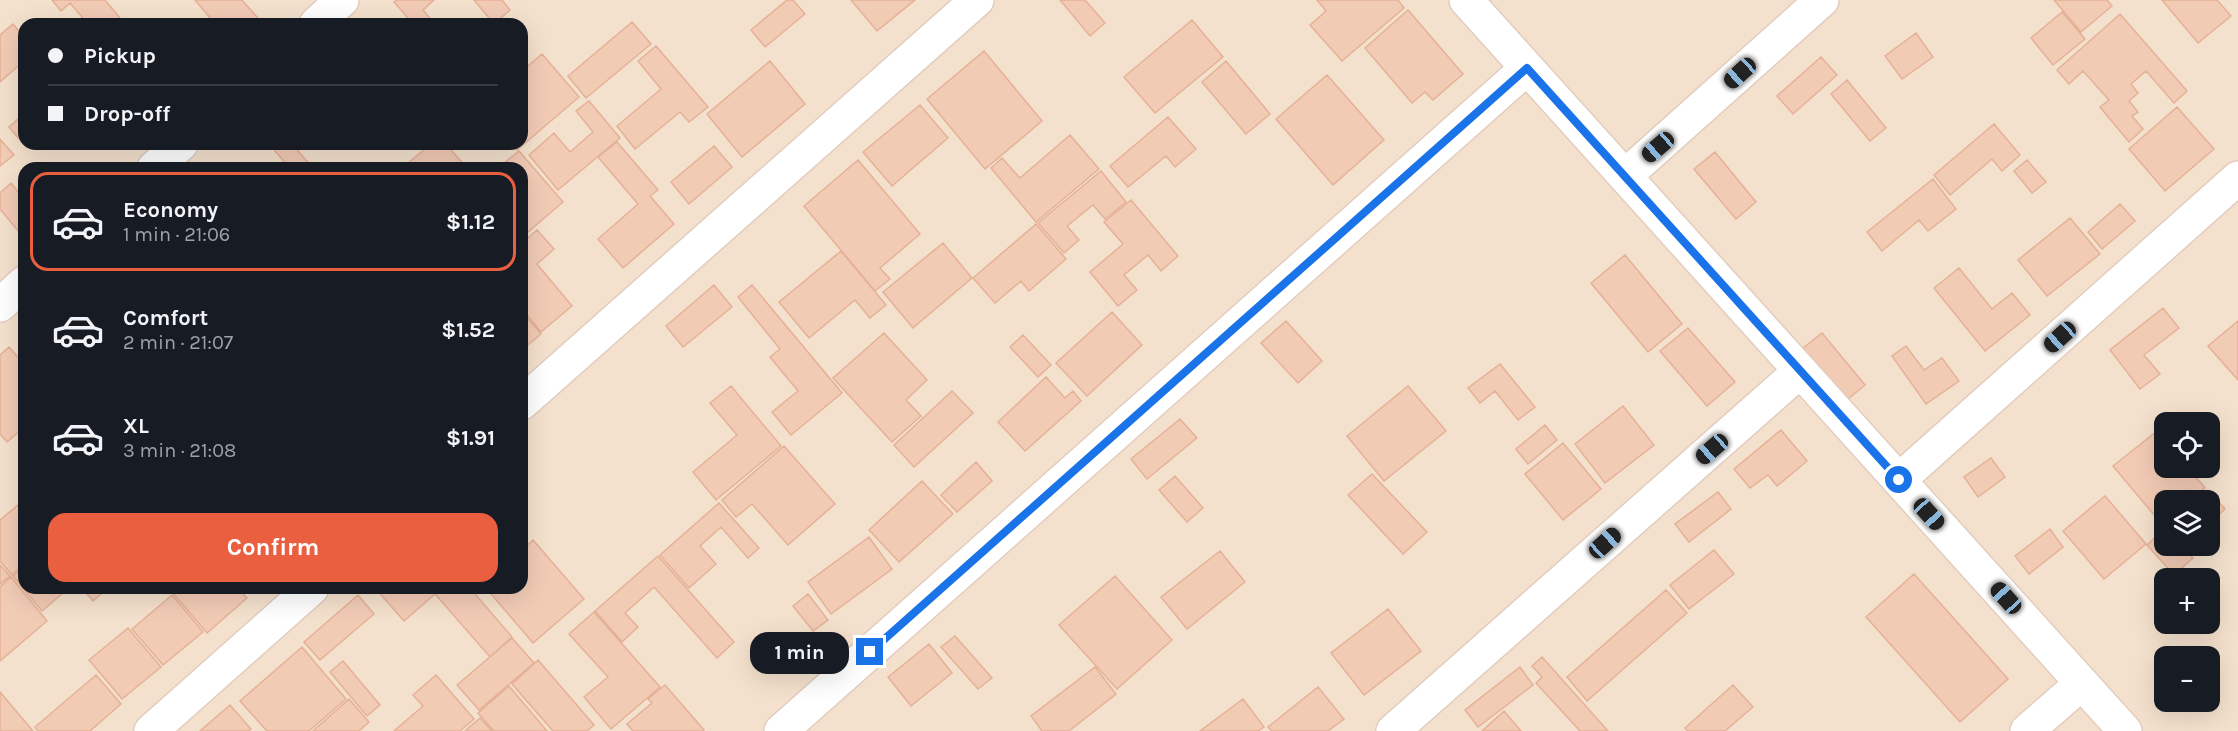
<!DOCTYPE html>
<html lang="en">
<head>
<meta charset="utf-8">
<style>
  :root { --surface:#171b24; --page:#242831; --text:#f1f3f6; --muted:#9ea1a6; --line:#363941; --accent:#ea5f40 }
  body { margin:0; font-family:Karla,sans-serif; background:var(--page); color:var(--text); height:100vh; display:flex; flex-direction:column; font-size:22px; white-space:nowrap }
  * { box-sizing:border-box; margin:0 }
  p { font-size:20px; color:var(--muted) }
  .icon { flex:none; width:33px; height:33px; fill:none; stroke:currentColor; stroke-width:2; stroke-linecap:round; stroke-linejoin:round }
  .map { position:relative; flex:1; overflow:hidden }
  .side { position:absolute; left:18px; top:162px; width:510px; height:432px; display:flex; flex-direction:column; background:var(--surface); border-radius:18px; box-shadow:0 6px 24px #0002 }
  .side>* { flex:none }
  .hud { position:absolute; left:18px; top:18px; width:510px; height:132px; border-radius:18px; box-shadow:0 6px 24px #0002; display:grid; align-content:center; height:132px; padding:0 30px; background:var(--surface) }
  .controls { position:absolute; left:2154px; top:412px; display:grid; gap:12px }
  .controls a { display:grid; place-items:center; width:66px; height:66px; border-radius:12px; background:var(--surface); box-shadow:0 6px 24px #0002; font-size:30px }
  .end { position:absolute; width:27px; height:27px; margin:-14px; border:8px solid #1a73e8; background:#fff; box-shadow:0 0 0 3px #fff }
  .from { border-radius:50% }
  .bubble { position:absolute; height:42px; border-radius:18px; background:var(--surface); box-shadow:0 6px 24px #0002; font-size:20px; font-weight:700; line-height:42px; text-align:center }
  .car { position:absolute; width:18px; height:36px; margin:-18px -9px; border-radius:8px; box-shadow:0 0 4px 2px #0007; background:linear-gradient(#222 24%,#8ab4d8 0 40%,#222 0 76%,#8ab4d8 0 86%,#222 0) }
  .hud b { display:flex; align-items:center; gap:21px; height:57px; font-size:22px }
  .hud b+b { border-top:2px solid var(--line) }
  .hud i { width:15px; height:15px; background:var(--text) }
  ul { padding:10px 0 0; list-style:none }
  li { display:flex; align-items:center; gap:18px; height:99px; margin:0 12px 9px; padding:0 18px; border:3px solid transparent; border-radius:18px }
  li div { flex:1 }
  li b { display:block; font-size:22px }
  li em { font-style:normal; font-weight:700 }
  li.active { border-color:var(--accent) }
  li>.icon { width:54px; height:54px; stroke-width:1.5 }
  .button { display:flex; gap:12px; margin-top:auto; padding:12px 30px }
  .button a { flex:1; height:69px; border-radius:18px; background:var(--accent); color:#fff; font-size:24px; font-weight:700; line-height:69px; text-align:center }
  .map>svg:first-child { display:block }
  .residential { fill:#f4e1cd; fill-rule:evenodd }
  .building { fill:#f2cbb5; stroke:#e5b196; stroke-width:1.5 }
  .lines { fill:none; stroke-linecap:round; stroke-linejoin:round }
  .minor-casing { stroke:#e2cdbe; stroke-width:36 }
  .minor { stroke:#fff; stroke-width:33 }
  .route { stroke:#1a73e8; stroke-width:8 }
</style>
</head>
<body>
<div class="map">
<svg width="2238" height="731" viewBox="0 0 2238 731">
  <rect width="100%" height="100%" fill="#fdf0de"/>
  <!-- residential -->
  <path class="residential" d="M0,0H2238V731H0ZM24,24H522V144H24ZM24,168H522V588H24ZM2164,423H2210V468H2164ZM2164,501H2210V546H2164ZM2164,579H2210V624H2164ZM2164,657H2210V702H2164Z"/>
  <!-- building -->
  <path class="building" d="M52,0H105L125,24H88L70,3L61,11Z
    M195,0H242L263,24H206L211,19Z
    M397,0H434L423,10L433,22L413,24L394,2Z
    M474,0H502L510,10L494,24Z
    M787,0H793L805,14L765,47L751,30Z
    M851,0H915L877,31Z
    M1060,0H1085L1105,23L1090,36Z
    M1317,0H1398L1404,8L1342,61L1310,25L1326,11Z
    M2054,0H2107L2112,6L2081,32Z
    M2162,0H2217L2231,16L2198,43Z
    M1408,10L1463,74L1433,100L1425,92L1412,103L1365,48Z
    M2062,12L2085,39L2053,65L2031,38Z
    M2120,14L2187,91L2174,103L2146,71L2131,84L2138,93L2129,101L2138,112L2132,116L2143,129L2129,142L2100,107L2109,100L2083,71L2069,84L2057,70Z
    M1192,20L1223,57L1155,113L1124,77Z
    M632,22L651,44L586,98L568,76Z
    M13,24L24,37V61L0,82V35Z
    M1916,33L1933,57L1902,79L1885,56Z
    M656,46L708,107L689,122L680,112L635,149L617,126L661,89L638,61Z
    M984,51L1042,121L985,169L927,99Z
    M542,54L579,97L517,150L512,144H522V71Z
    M1821,57L1837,75L1793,114L1777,96Z
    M770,61L805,104L742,157L707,114Z
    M1226,61L1270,114L1246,134L1202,82Z
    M1327,75L1384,140L1333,185L1276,119Z
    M1847,80L1886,128L1870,141L1831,94Z
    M589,101L620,138L558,190L529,155L554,133L570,152L593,132L576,111Z
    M920,105L948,138L892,186L863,152Z
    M2177,107L2214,149L2165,191L2129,149Z
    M24,114V144H29L26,147L9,127Z
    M1168,117L1196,149L1175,167L1166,156L1128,187L1110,166Z
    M1994,124L2020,155L2002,171L1992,159L1950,195L1934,175Z
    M1070,135L1099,169L1036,222L991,168L1002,158L1020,178Z
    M0,139L14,155L0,166Z
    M617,142L658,190L650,196L674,224L623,268L598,239L638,204L598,157Z
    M269,144H292L313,168H284L287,165Z
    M431,144H446L466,167L402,168Z
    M714,146L732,167L689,204L671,182Z
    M519,151L563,202L522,237V168H498Z
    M1715,152L1756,202L1736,219L1694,169Z
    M858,160L920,234L880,268L890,279L875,291L804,206Z
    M2027,160L2046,182L2032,193L2014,171Z
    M1101,171L1126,202L1105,219L1093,205L1067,226L1079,240L1064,253L1038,223Z
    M1933,179L1956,209L1928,231L1919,220L1882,251L1867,232Z
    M11,183L24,199V238L0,209V193Z
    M1131,200L1178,256L1161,271L1148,255L1124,275L1137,290L1118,306L1090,272L1123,244L1104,222Z
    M2120,204L2135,221L2102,249L2088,232Z
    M2070,218L2100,254L2047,296L2018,260Z
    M1036,224L1066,259L1029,291L1021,281L995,303L973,278Z
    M537,230L554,249L537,264L572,306L541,332L522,309V243Z
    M943,243L972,278L913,328L883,292Z
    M841,251L886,305L870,318L855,300L809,338L779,302Z
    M1625,255L1682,324L1648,352L1591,283Z
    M1959,268L1992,309L2012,293L2030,315L1985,351L1934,288Z
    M714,285L732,307L683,347L666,326Z
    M752,285L842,393L791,435L772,412L798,391L770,357L780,349L738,297Z
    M2163,308L2179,328L2144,355L2160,374L2140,389L2110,350Z
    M522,312L541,334L522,350Z
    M1112,312L1142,345L1087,396L1056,363Z
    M1286,321L1322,361L1298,383L1261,343Z
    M2238,321V380L2208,346Z
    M1688,328L1735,382L1707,406L1660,351Z
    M884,333L927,380L906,400L921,416L892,442L833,378Z
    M1822,333L1865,385L1847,400L1803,348Z
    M1023,335L1051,365L1038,377L1010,347Z
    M1906,346L1924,370L1942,358L1959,381L1926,404L1892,356Z
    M9,347L24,364V433L21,430L7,442L0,434V355Z
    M1500,364L1535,407L1518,420L1495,391L1480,403L1468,388Z
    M1046,377L1065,398L1073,391L1081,401L1025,451L998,422Z
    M731,386L781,446L716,500L693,472L737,435L710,403Z
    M1408,386L1446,431L1384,481L1347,436Z
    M952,391L973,413L914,467L894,445Z
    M1623,406L1654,445L1605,483L1575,444Z
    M1180,419L1197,438L1147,479L1131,459Z
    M1545,425L1557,440L1528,464L1516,449Z
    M1781,430L1807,461L1777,486L1768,475L1750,488L1734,469Z
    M2157,431L2164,440V468H2188L2205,488L2192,498L2186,490L2173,501H2164V508L2155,516L2113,466Z
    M1563,443L1601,489L1563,520L1525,474Z
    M784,446L835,504L788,545L752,504L736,517L722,500Z
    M1991,458L2005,477L1978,497L1964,477Z
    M976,462L992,481L957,512L941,495Z
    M1372,474L1427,532L1403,554L1348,495Z
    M1175,476L1203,508L1187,522L1159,490Z
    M922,481L953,514L899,562L869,530Z
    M2208,490L2225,509L2210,523V501H2196Z
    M1718,492L1731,509L1689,542L1675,524Z
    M2105,496L2146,544L2104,579L2063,531Z
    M24,500V564L12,575L0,561V520Z
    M719,503L759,548L748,558L721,527L700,546L716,564L689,588L660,555Z
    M2050,529L2063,547L2029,574L2015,556Z
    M2164,529V546H2184L2183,547L2193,558L2174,575L2147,545Z
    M869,537L892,569L831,614L808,582Z
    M533,540L584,599L533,643L486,588H522V550Z
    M1714,550L1734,574L1689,609L1670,585Z
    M1220,551L1245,582L1187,629L1161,597Z
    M658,556L734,642L717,658L654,587L625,613L638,627L622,642L595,611Z
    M0,565L10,576L0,584Z
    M24,567V588H69L42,611L13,576Z
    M1914,574L2008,679L1960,722L1866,617Z
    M1115,576L1172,640L1117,689L1059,625Z
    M11,577L47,621L0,661V587Z
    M82,588H108L93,601Z
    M177,588H238L247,598L207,633L172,592Z
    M375,588H470L512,637L490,657L435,594L404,621Z
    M1666,590L1687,613L1587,701L1567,677Z
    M808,594L828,620L813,631L793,606Z
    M172,595L203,632L163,665L132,629Z
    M358,595L374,614L320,660L304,642Z
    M1388,609L1421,651L1364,695L1331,653Z
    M594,612L660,687L611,729L584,697L608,677L569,634Z
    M128,628L161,667L122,699L89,660Z
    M955,636L992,678L978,689L941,647Z
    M512,638L534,663L479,710L457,685Z
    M929,644L952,673L911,706L888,677Z
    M302,647L346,699L309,731H267L240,701Z
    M1542,657L1608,731H1580L1536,683L1542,677L1532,666Z
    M538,660L594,725L587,731H553L512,684Z
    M343,661L380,705L367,716L330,672Z
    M1095,667L1116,694L1069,731H1042L1031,716Z
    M1520,667L1533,685L1478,727L1465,710Z
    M96,675L121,704L90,731H38L35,727Z
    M436,675L474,719L460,731H394L423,706L413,695Z
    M665,685L704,730L703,731H633L627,724L652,703L648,699Z
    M1733,685L1753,707L1725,731H1688L1685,728Z
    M509,686L547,731H494L478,713Z
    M1318,687L1344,719L1328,731H1272L1268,727Z
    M0,692L33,731H0Z
    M349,699L369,722L359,731H313Z
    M1243,699L1264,727L1258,731H1200Z
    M230,705L251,729L248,731H200Z
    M1504,711L1521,731H1482Z
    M480,718L492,731H465Z"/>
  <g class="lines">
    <!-- minor casing -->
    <g class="minor-casing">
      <path id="minor" d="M1466,0L2125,731
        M316,24L342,0
        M154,168L181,144
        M1625,176L1822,0
        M0,305L24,283
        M522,403L977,0
        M1899,480L2238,178
        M151,731L312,588
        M781,731L1527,68
        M1393,731L1800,371
        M2027,731L2082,683"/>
    </g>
    <!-- minor -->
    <use href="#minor" class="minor"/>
  </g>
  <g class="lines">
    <!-- route -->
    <path class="route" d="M870,652L1527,68L1899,480"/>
  </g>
</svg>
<div class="controls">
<a><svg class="icon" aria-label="locate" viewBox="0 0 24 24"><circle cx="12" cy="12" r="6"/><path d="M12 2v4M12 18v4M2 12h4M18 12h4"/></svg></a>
<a><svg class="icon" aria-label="layers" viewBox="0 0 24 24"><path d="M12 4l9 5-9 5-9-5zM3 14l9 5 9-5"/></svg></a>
<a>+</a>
<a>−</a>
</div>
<i class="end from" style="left:1899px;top:480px"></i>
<i class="end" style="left:870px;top:652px"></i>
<div class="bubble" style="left:750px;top:632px;width:99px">1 min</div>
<i class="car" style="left:1740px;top:73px;rotate:228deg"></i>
<i class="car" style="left:1658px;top:147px;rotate:229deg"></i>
<i class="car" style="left:2060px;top:337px;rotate:228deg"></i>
<i class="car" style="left:1712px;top:449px;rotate:229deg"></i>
<i class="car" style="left:1929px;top:514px;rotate:138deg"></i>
<i class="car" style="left:1605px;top:543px;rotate:48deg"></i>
<i class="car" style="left:2006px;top:598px;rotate:318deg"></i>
<div class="hud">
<b><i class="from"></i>Pickup</b>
<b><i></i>Drop-off</b>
</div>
<section class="side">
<ul>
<li class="active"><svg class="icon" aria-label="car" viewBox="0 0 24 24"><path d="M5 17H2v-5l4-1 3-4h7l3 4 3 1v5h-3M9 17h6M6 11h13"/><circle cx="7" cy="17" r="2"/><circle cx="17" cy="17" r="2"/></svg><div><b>Economy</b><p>1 min · 21:06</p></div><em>$1.12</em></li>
<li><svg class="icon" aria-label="car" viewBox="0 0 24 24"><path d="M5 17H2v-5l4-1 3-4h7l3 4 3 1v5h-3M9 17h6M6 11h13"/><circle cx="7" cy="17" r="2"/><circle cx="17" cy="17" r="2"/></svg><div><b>Comfort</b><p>2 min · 21:07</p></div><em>$1.52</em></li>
<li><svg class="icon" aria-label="car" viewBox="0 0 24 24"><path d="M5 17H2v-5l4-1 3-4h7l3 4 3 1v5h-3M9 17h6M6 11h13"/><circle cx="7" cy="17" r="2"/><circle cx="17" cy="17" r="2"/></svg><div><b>XL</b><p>3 min · 21:08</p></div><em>$1.91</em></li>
</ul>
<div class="button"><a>Confirm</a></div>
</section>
</div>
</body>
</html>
